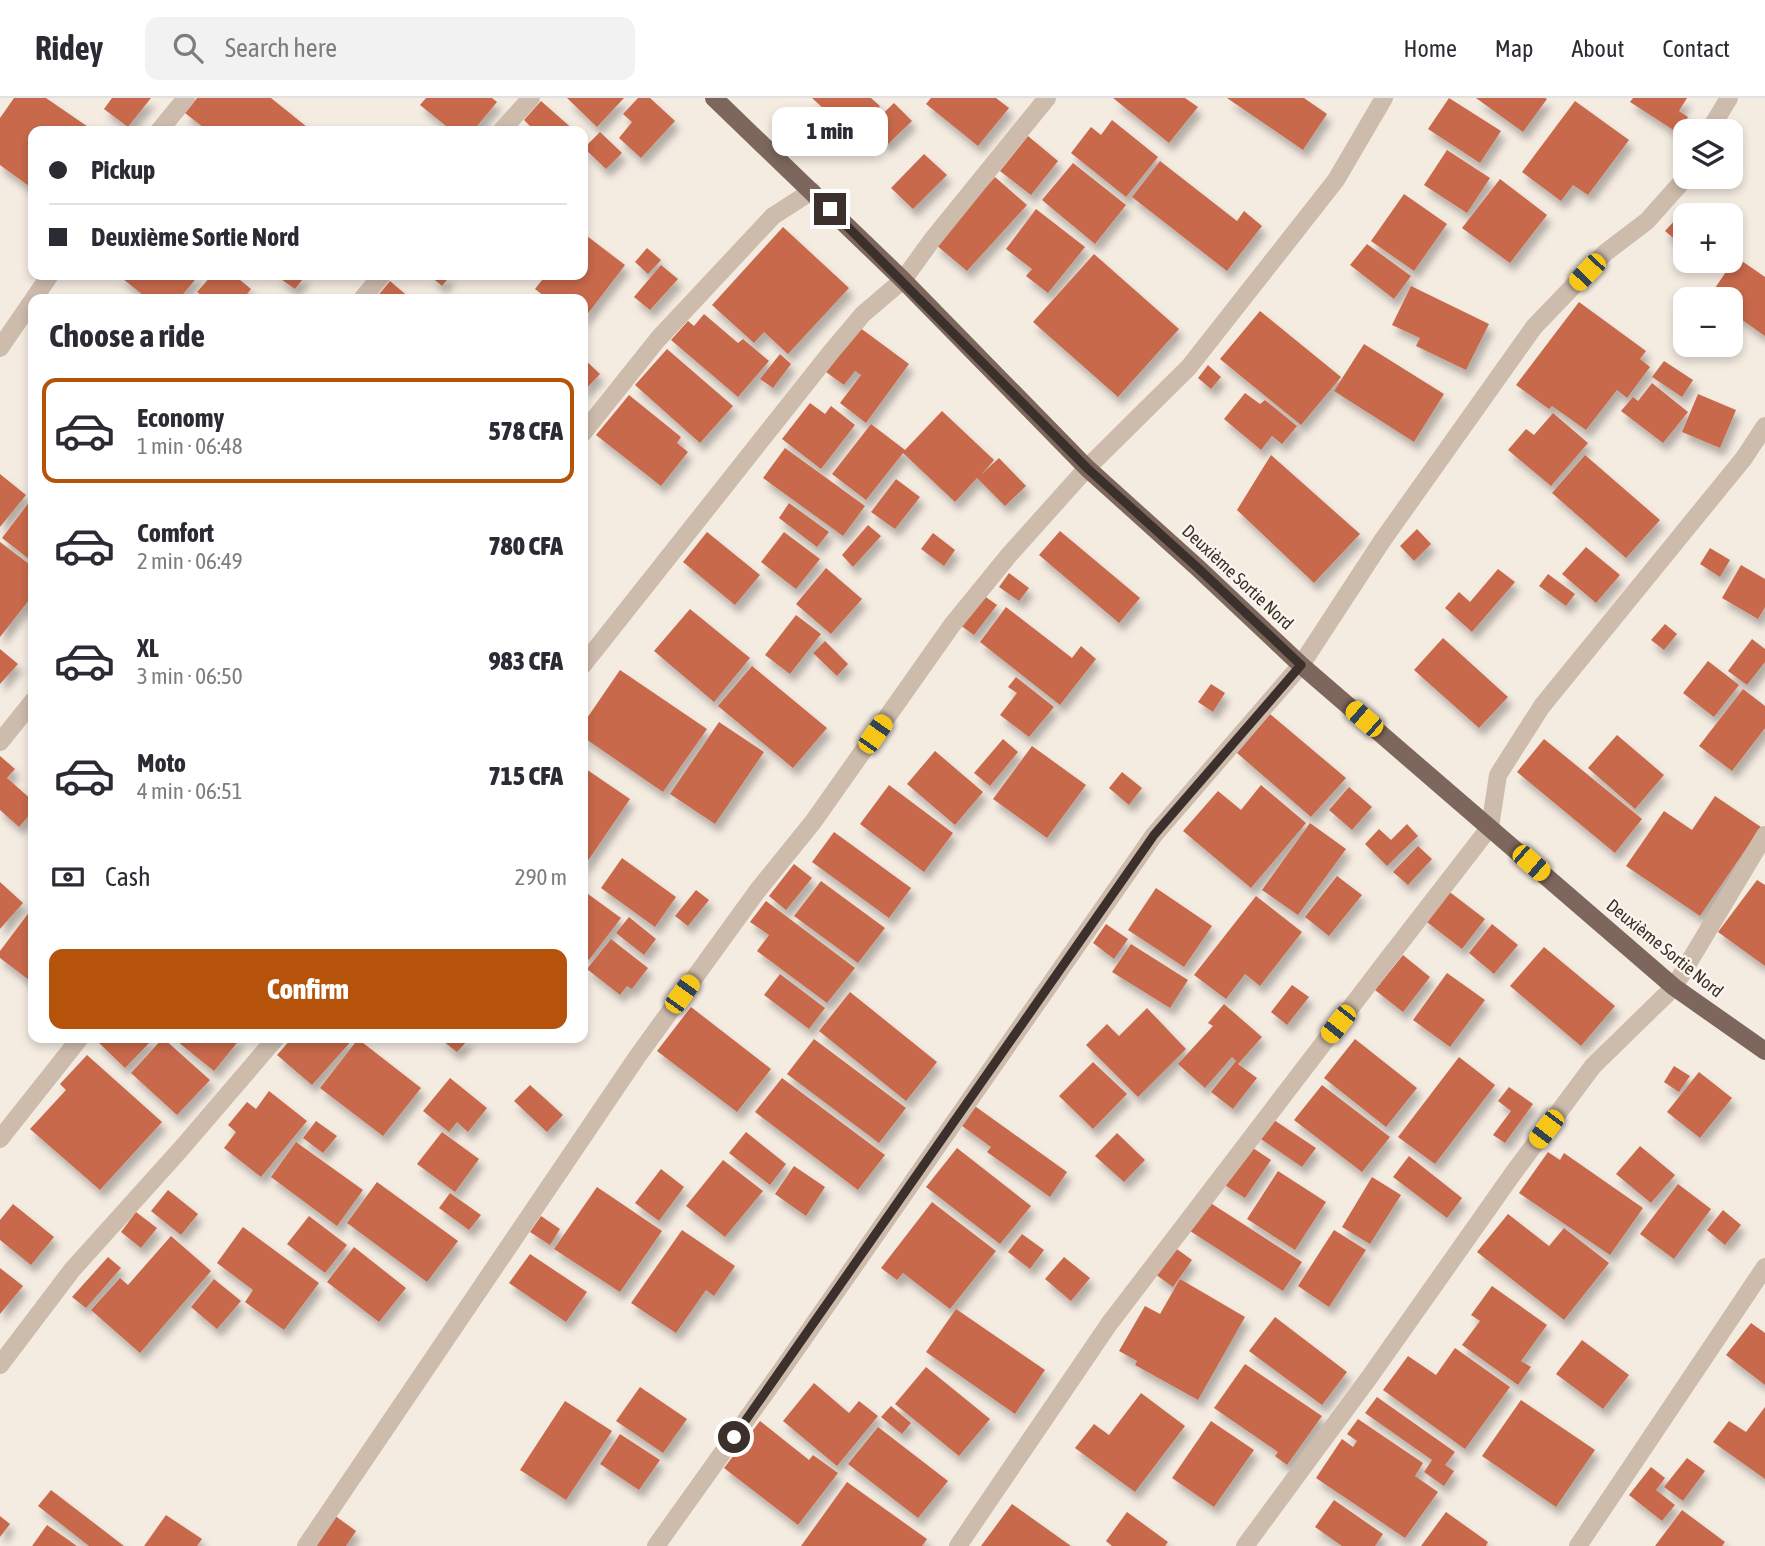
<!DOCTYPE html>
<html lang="en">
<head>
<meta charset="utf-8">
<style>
  :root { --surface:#fff; --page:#f2f2f3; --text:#2b2b33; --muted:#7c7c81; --line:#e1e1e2; --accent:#b45309 }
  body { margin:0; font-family:"Asap Condensed",sans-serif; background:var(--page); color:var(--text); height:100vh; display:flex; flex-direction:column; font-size:26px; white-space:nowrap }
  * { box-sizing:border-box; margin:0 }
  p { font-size:23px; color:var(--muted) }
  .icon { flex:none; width:38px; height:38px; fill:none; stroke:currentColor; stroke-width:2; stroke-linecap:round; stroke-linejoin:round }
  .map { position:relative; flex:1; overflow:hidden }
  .panel { position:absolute; left:28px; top:196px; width:560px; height:749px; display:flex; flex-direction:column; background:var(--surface); border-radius:14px; box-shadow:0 4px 10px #0003 }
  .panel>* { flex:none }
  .top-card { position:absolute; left:28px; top:28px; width:560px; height:154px; border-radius:14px; box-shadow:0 4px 10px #0003; display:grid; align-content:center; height:154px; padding:0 21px; background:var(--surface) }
  .tools { position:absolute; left:1673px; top:21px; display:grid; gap:14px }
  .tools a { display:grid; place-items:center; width:70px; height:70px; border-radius:14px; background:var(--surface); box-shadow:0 4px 10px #0003; font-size:35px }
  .end { position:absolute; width:32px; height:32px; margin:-16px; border:9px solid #3b302b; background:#fff; box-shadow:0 0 0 4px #fff }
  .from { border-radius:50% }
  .bubble { position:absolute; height:49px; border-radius:14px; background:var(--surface); box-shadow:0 4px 10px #0003; font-size:23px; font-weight:800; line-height:49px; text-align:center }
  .car { position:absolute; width:21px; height:42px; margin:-21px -10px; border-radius:9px; box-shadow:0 0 5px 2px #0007; background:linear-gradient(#f5c518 24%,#345 0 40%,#f5c518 0 76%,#345 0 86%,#f5c518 0) }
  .top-card b { display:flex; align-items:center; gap:24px; height:66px; font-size:26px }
  .top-card b+b { border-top:2px solid var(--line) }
  .top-card i { width:18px; height:18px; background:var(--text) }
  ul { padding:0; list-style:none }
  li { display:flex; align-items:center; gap:21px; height:105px; margin:0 14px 10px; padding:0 7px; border:4px solid transparent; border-radius:14px }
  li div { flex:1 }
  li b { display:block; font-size:26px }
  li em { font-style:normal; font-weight:800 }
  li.selected { border-color:var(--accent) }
  li>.icon { width:63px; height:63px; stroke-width:1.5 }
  h2 { padding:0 21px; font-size:32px; line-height:84px }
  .pay { display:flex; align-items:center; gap:18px; height:77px; padding:0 21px; font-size:26px }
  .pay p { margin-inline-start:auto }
  .button { display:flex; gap:14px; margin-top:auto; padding:14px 21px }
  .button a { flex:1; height:80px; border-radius:14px; background:var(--accent); color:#fff; font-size:28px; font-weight:800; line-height:80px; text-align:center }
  header { display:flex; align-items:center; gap:42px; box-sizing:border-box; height:98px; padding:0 35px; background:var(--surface); border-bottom:2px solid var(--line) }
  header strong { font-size:33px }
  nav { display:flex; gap:38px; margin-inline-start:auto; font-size:24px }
  .search { width:490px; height:63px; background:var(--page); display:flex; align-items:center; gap:18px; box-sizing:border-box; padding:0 24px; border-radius:14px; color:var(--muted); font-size:26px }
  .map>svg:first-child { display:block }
  .building { fill:#c8694b; filter:url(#shadow) }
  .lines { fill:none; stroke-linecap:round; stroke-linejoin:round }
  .street { stroke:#cdbbac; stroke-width:18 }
  .primary { stroke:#7d675c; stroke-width:18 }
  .route { stroke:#3b302b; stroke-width:9 }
  .labels { text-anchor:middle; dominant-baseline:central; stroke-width:5; stroke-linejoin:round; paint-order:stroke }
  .street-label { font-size:18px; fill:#3b302b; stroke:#fbf5ee }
</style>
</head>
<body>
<header>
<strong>Ridey</strong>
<div class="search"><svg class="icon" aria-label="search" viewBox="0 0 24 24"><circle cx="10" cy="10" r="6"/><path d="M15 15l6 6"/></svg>Search here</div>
<nav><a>Home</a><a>Map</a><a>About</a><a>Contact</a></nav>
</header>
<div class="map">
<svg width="1765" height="1448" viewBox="0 0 1765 1448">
  <defs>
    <filter id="shadow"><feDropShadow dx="4.5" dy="8" stdDeviation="3.5" flood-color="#0004"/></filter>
  </defs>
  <rect width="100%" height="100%" fill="#f4ebe1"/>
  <!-- building -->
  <path class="building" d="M14,0H46L94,33H33V91L0,67V20Z
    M112,0H151L128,29L104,11Z
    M197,0H271L312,33H208L185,15Z
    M426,0H492L497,4L473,33H461L455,28L451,32L420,7Z
    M567,0H624L597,29Z
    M638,0H650L675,23L641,60L619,40L632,24L623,16Z
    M812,0H871L880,8L852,37Z
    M931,0H996L1009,10L978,48L926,6Z
    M1113,0H1185L1198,9L1169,45Z
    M1227,0H1304L1327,16L1303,52Z
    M1449,0L1501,33L1480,65L1428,31Z
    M1476,0H1545L1547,1L1523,34Z
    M1633,0H1687L1679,13L1688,19L1678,35L1630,4Z
    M541,3L575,33H535L524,22Z
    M1575,3L1629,42L1588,97L1573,87L1561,103L1522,74Z
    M894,5L912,23L887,47L869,29Z
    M1112,22L1158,59L1126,99L1071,55L1091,29L1101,37Z
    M600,34L622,55L606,71L584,50Z
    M1028,38L1058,63L1031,97L1000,73Z
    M1447,52L1490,80L1467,115L1424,87Z
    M924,56L947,77L913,111L891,90Z
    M1160,63L1237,123L1244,113L1262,128L1227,173L1132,99Z
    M1073,65L1126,107L1095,146L1042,102Z
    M995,79L1027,107L967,173L935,146Z
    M1500,81L1547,117L1510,165L1462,130Z
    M1404,96L1447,126L1414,173L1371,143Z
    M1036,111L1085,149L1048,195L1026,178L1032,171L1006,151Z
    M1677,120L1685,126V150L1665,133Z
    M783,129L849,190L788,256L764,234L754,245L712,207Z
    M583,135L625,167L583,222V201H548L535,191L546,177H583Z
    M1367,146L1411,178L1394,201L1350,167Z
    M647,150L661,162L648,176L635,164Z
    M1094,156L1179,231L1118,299L1033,224Z
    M1736,159L1765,179V238L1731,214V201H1712L1709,199Z
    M661,167L678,181L650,212L634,199Z
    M118,177H199L179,201H148Z
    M212,177H234L251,191L243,201H206L197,194Z
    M275,177H306L295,191Z
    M429,177H451L442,188Z
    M390,183L411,201H375Z
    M1411,188L1489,226L1466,272L1416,248L1420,240L1392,227Z
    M1579,204L1646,253L1640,261L1650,269L1627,300L1617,292L1586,332L1552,308L1549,311L1516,287Z
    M1260,213L1341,279L1301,327L1220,261Z
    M704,216L738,245L743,241L769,263L738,299L671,242L688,223L694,228Z
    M859,229L909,266L866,325L840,305L861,277L855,273L844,287L826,274Z
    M1364,246L1444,296L1414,344L1334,293Z
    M667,251L733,308L700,345L635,287Z
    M780,256L791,266L773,290L760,281Z
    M583,260L600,276L583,294Z
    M1664,263L1693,282L1682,299L1652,279Z
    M1208,267L1221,279L1211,291L1198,280Z
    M1652,285L1688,314L1663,345L1621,313L1633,299L1638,303Z
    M1245,295L1260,306L1265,302L1297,328L1282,346L1272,338L1261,352L1224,321Z
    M1698,296L1736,312L1720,350L1682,334Z
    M629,297L681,339L677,345L688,354L661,388L596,337Z
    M810,305L825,316L831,308L855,327L821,371L782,341Z
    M942,313L994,362L981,377L999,360L1026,388L1005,408L977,380L955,404L903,355L866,402L832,376L871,326L905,352Z
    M1553,315L1588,345L1551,388L1508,352L1526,331L1534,337Z
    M785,350L865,408L843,438L763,380Z
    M1271,357L1360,436L1314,485L1237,412Z
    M1585,357L1660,422L1626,460L1552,395Z
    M0,376L26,397L0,429Z
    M896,381L920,399L895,431L871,414Z
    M33,399V464L2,440Z
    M789,405L829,434L817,449L779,420Z
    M868,427L881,438L853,469L842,457Z
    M1417,431L1431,446L1414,463L1400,448Z
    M1060,433L1140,500L1119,525L1039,457Z
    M707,434L760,477L735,507L683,464Z
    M784,434L820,461L796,491L761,464Z
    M933,435L955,452L944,468L921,451Z
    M0,444L33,469V497L0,539Z
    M1586,449L1620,477L1596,505L1562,476Z
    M1710,450L1730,462L1720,479L1700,466Z
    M1741,467L1765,481V509L1758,521L1722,500Z
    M826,470L862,501L831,536L796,506Z
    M1498,471L1515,484L1472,534L1445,510L1459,494L1470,504Z
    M1009,475L1029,490L1019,503L999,489Z
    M1548,476L1575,496L1566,508L1539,488Z
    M983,497L997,507L974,537L960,527Z
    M1006,509L1072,560L1081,548L1096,561L1060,607L980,544Z
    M690,511L750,560L714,604L654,553Z
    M796,517L821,536L790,576L765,557Z
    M1665,526L1677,536L1664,552L1651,542Z
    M1443,540L1508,599L1479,630L1414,572Z
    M1752,541L1765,551V564L1747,587L1728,573Z
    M825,543L848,566L837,578L813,555Z
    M0,551L18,566L0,586Z
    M1708,563L1739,587L1714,619L1683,595Z
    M752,568L827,630L793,670L718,608Z
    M620,572L707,631L663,694L583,639V626Z
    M1016,579L1054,609L1029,639L1000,617L1017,595L1008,589Z
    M1211,586L1225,595L1213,614L1198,604Z
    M1743,591L1765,608V630L1732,673L1699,648Z
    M1270,616L1346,680L1311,719L1237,655Z
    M719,624L764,654L715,726L670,696Z
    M1617,637L1664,677L1635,711L1588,670Z
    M1003,641L1018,654L990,688L974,675Z
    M1544,641L1642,721L1615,755L1517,674Z
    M1032,648L1086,687L1047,740L993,701Z
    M935,653L983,694L955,727L907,686Z
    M0,658L15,671L7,680L33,703V713L19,729L0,712Z
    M583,669L630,701L583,770Z
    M1122,674L1142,690L1129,707L1109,690Z
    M889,687L953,735L924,774L860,726Z
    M1261,687L1306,725L1251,790L1183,733L1218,693L1241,712Z
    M1349,689L1372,709L1352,732L1329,712Z
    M1715,698L1761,729L1700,818L1626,768L1664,713L1692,732Z
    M1310,725L1346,751L1298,817L1262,792Z
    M1407,726L1418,738L1387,768L1365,746L1379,731L1391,742Z
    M834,734L911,790L889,820L812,764Z
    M1418,748L1432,761L1408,787L1393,774Z
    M622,760L676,799L655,829L601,790Z
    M794,766L812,780L786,812L769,798Z
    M1337,778L1362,797L1329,838L1305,819Z
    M1757,782L1765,787V868L1718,834Z
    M821,783L885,830L858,865L794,818Z
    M0,784L23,805L0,831Z
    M1156,790L1212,828L1184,869L1128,832Z
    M696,792L709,802L688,828L675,818Z
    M1447,792L1485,821L1462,851L1423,821Z
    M588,796L621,820L589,862L583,857V803Z
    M1256,798L1302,834L1260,888L1245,876L1226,901L1194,877Z
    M766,803L855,870L827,905L757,853L769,837L750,824Z
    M33,809V885L0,860V853Z
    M629,819L656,841L644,857L616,835Z
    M1106,826L1128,841L1114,861L1093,845Z
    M1492,826L1518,847L1494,876L1469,855Z
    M611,841L648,870L632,891L627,888L620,897L587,871Z
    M1131,846L1188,882L1170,910L1112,874Z
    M1544,849L1615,908L1581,948L1510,888Z
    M1403,857L1430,879L1403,914L1375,892Z
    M1447,875L1485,902L1450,949L1413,922Z
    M780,876L825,910L809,931L764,897Z
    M1292,887L1309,899L1287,927L1271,914Z
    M850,894L937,964L906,1003L819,933Z
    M1224,906L1262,939L1238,966L1257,980L1233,1011L1211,994L1236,963L1232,959L1205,990L1178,966L1213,928L1208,925Z
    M691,909L771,971L737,1014L657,953Z
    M1147,910L1186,951L1138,999L1086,947L1107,926L1119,938Z
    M100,940H154L125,970L97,943Z
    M163,940L210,982L177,1017L131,975Z
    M173,940H241L214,973Z
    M292,940H354L312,987L277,957Z
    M439,940H470L457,954Z
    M358,941L421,990L383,1038L320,990Z
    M814,941L906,1010L879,1045L787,976Z
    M1355,941L1417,990L1386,1029L1324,980Z
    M87,957L162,1024L100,1092L30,1031L66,992L60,986Z
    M1459,959L1495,987L1435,1066L1398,1039Z
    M1093,964L1127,996L1093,1031L1059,998Z
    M1674,968L1690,978L1679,994L1664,984Z
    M1699,974L1732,1000L1700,1040L1667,1014Z
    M450,980L487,1010L468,1034L457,1024L449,1034L423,1013Z
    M782,980L885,1057L858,1092L755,1014Z
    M530,987L563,1017L547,1034L514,1003Z
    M1322,987L1390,1039L1362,1074L1294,1022Z
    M1509,989L1533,1006L1505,1045L1493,1037L1511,1013L1498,1003Z
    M269,993L307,1023L261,1079L224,1050L236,1034L228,1027L247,1004L256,1011Z
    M972,1006L1067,1074L1050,1099L987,1054L991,1049L958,1025Z
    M1268,1018L1316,1050L1302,1069L1255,1037Z
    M316,1023L337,1038L323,1055L303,1040Z
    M442,1034L479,1061L455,1094L417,1066Z
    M746,1034L786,1066L770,1087L729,1055Z
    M1117,1035L1145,1062L1124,1084L1095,1058Z
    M296,1044L363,1092L337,1128L271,1079Z
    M1247,1046L1271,1062L1245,1100L1220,1084Z
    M1640,1048L1675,1077L1651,1105L1616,1076Z
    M957,1050L1031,1108L1000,1146L926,1089Z
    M1548,1054L1560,1062L1564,1055L1643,1110L1610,1157L1519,1095Z
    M1409,1058L1462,1100L1447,1120L1393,1079Z
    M723,1062L763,1093L725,1139L686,1108Z
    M794,1068L825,1089L806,1118L775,1096Z
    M661,1071L684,1089L659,1123L635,1105Z
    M1278,1073L1326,1104L1295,1152L1247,1121Z
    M1372,1079L1401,1097L1370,1146L1342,1129Z
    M377,1084L458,1143L427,1184L347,1125Z
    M1678,1086L1711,1111L1674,1161L1640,1136Z
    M597,1089L662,1133L620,1194L554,1151Z
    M168,1092L198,1116L181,1137L151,1113Z
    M450,1095L481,1117L469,1132L439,1110Z
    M932,1104L996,1153L950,1211L903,1175L897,1182L881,1170Z
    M1209,1104L1302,1164L1283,1193L1190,1133Z
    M13,1106L54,1139L31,1167L0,1142V1122Z
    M1723,1112L1741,1127L1725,1147L1707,1132Z
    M136,1114L157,1130L141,1150L121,1134Z
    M1508,1116L1549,1148L1564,1130L1609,1165L1564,1222L1477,1154Z
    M309,1118L347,1147L325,1175L287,1146Z
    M541,1118L560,1131L550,1147L530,1134Z
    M243,1129L319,1185L284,1232L245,1204L253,1192L217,1165Z
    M682,1132L735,1168L714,1198L706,1192L676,1235L631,1205Z
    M1334,1132L1366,1152L1329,1209L1298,1188Z
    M1022,1136L1044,1152L1030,1171L1008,1154Z
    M171,1138L211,1173L140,1255L91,1212L120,1180L128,1187Z
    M354,1149L406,1190L379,1224L327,1184Z
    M1174,1149L1192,1162L1173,1189L1155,1176Z
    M530,1156L587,1194L566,1224L509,1185Z
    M108,1159L121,1170L86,1210L72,1199Z
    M1064,1159L1090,1180L1071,1203L1045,1181Z
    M0,1170L23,1188L0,1216Z
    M214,1181L241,1203L217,1231L191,1209Z
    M1180,1181L1245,1219L1198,1302L1135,1267L1137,1263L1119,1253L1145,1208L1160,1216Z
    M1492,1188L1547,1227L1521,1263L1531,1269L1518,1287L1462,1247L1480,1223L1471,1217Z
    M956,1211L1045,1272L1015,1316L926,1254Z
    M1275,1219L1347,1274L1322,1307L1249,1253Z
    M1751,1225L1765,1235V1287L1726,1257Z
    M1582,1242L1629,1277L1603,1311L1556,1276Z
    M1455,1250L1510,1289L1465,1351L1383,1292L1408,1258L1436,1277Z
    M1245,1266L1322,1318L1287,1367L1275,1358L1278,1354L1214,1310Z
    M926,1269L990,1321L959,1358L895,1306Z
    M814,1285L849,1315L859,1303L878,1318L837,1368L783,1323Z
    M640,1289L687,1321L663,1355L616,1323Z
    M1141,1295L1185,1328L1135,1394L1075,1350L1094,1326L1109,1337Z
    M1377,1299L1455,1354L1445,1367L1454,1373L1444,1388L1424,1374L1432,1362L1365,1315Z
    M1521,1302L1595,1352L1556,1409L1482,1358Z
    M565,1303L612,1333L566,1402L520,1372Z
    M891,1308L911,1325L902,1336L881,1319Z
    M1765,1309V1381L1713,1344L1729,1323L1746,1334Z
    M1358,1321L1423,1365L1415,1378L1438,1394L1405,1440L1316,1380L1342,1341L1353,1349L1357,1343L1347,1336Z
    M760,1323L809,1362L813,1357L838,1375L798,1427L724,1370Z
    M1211,1323L1254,1352L1214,1409L1172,1380Z
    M878,1329L948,1383L918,1420L848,1366Z
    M620,1336L660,1362L639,1392L600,1366Z
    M1687,1360L1705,1373L1683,1403L1664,1389Z
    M1651,1369L1665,1380L1656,1392L1675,1407L1662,1423L1629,1397Z
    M847,1384L927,1441L922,1448H801Z
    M51,1392L124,1448H89L38,1408Z
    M1334,1402L1383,1436L1375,1448H1342L1315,1429Z
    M1012,1406L1071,1448H981Z
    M1682,1412L1725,1444L1722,1448H1655Z
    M1127,1414L1168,1444L1165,1448H1112L1106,1443Z
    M1446,1414L1488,1444L1486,1448H1421Z
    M166,1417L202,1441L197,1448H144Z
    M334,1417L356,1433L346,1448H313Z
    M0,1418L10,1426L0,1439Z
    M47,1427L77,1448H32Z"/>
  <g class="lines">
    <!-- street -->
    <path class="street" d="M159,33L186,0
      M501,33L531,0
      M1709,33L1729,0
      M362,201L382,177
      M0,250L50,177
      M583,335L658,241L773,118L812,93
      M583,567L831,254L863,216L903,182L932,142L1047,0
      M0,644L33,603
      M0,1041L80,940
      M0,1267L72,1172L180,1052L276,940
      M306,1448L637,959L758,792L813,724L952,527L1009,457L1087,370L1189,269L1336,82L1384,0
      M656,1448L781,1273L1154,737L1301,567L1382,443L1534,229L1605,155L1647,123L1680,86L1685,76
      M958,1448L1109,1226L1387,862L1490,729L1498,677L1542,608L1744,360L1765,328
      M1245,1448L1371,1277L1514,1074L1593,968L1674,889L1765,737
      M1578,1448L1765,1169"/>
    <!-- primary -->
    <path class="primary" d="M714,0L903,182L1087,370L1198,470L1301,567L1674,889L1765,953"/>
  </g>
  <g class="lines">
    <!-- route -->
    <path class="route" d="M734,1339L1154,737L1301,567L1198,470L1087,370L830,111"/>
  </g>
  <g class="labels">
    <!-- street labels -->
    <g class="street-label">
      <text transform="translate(1238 479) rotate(43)">Deuxième Sortie Nord</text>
      <text transform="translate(1665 850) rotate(39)">Deuxième Sortie Nord</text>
    </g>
  </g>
</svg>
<div class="tools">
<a><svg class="icon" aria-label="layers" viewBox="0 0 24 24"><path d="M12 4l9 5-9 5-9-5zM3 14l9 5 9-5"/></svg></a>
<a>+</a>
<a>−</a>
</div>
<i class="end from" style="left:734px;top:1339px"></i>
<i class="end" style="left:830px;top:111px"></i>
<div class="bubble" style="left:772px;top:9px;width:116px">1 min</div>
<i class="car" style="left:1587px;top:174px;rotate:224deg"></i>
<i class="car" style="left:1364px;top:621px;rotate:311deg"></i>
<i class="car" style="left:875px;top:636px;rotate:35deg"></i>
<i class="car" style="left:1531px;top:765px;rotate:131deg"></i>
<i class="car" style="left:682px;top:896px;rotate:36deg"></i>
<i class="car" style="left:1338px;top:926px;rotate:218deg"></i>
<i class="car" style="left:1546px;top:1031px;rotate:217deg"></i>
<div class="top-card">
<b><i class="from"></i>Pickup</b>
<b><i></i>Deuxième Sortie Nord</b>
</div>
<section class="panel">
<h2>Choose a ride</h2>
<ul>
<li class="selected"><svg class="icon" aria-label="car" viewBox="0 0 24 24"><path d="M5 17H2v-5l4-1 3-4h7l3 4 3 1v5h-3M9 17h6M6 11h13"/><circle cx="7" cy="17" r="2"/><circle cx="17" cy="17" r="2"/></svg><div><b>Economy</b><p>1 min · 06:48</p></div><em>578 CFA</em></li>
<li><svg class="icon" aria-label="car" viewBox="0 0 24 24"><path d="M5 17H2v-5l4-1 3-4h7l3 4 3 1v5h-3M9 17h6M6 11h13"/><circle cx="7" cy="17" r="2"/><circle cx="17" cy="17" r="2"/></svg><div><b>Comfort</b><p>2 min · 06:49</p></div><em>780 CFA</em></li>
<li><svg class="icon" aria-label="car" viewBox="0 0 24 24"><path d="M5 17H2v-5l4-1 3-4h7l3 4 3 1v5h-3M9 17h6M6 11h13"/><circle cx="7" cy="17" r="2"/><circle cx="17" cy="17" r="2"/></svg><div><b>XL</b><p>3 min · 06:50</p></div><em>983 CFA</em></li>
<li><svg class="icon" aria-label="car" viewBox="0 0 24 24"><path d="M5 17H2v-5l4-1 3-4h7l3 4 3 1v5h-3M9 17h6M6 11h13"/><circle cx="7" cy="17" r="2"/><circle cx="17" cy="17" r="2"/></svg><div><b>Moto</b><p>4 min · 06:51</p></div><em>715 CFA</em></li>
</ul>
<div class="pay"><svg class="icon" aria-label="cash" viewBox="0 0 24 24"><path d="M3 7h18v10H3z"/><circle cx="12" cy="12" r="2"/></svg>Cash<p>290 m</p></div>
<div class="button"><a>Confirm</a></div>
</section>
</div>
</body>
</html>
